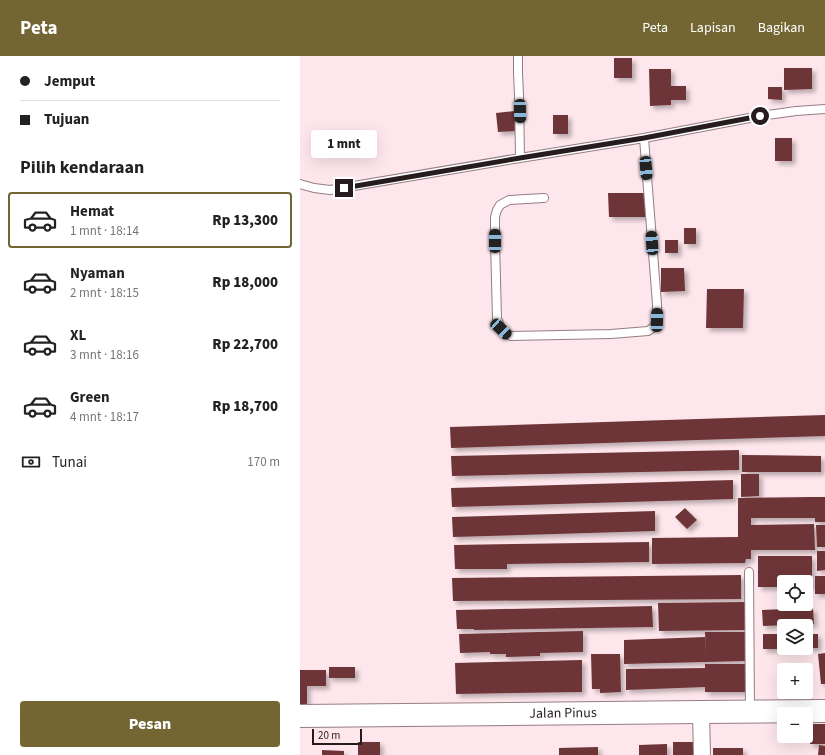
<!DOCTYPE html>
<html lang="id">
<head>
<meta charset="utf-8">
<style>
  :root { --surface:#fff; --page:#f6f6f6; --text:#222; --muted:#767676; --line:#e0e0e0; --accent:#736633 }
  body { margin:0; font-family:"Source Sans 3",sans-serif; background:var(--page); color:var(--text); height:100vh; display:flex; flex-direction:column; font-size:15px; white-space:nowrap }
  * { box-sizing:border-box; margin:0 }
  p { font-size:13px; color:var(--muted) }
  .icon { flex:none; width:22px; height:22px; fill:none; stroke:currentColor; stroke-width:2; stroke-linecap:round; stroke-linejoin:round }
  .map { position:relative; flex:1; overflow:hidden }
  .details { display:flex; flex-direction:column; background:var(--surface); width:300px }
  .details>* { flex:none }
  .top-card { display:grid; align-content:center; height:88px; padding:0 20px; background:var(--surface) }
  .controls { position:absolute; left:477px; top:519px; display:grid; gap:8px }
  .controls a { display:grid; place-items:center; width:36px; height:36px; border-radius:4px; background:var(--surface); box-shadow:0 4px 16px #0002; font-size:20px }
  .scale { position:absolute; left:12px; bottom:10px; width:50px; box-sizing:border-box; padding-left:4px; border:2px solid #261c1e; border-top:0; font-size:11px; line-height:14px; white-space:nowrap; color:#261c1e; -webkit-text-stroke:3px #fde6ec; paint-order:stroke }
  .end { position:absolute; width:18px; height:18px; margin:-9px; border:5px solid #261c1e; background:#fff; box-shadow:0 0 0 2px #fff }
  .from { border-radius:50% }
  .bubble { position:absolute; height:28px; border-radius:4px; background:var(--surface); box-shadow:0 4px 16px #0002; font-size:13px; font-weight:800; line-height:28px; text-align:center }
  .car { position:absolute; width:12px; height:24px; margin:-12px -6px; border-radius:5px; box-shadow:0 0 3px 1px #0007; background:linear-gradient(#222 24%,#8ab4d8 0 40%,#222 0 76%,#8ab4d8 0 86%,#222 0) }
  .top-card b { display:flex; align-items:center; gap:14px; height:38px; font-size:15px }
  .top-card b+b { border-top:1px solid var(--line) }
  .top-card i { width:10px; height:10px; background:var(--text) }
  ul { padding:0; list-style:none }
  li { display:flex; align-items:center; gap:12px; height:56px; margin:0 8px 6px; padding:0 12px; border:2px solid transparent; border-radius:4px }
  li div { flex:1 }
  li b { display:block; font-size:15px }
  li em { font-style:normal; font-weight:800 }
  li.active { border-color:var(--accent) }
  li>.icon { width:36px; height:36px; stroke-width:1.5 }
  h2 { padding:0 20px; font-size:18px; line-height:48px }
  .pay { display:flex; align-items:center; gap:10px; height:44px; padding:0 20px; font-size:15px }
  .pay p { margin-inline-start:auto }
  .cta { display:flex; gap:8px; margin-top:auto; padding:8px 20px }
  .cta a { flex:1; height:46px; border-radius:4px; background:var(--accent); color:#fff; font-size:16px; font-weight:800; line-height:46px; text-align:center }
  header { display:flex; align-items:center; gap:24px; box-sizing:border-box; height:56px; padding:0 20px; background:var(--accent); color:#fff }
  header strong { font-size:19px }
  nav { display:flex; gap:22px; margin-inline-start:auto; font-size:14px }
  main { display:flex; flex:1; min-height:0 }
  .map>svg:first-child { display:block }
  .building { fill:#6e3537; filter:url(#shadow) }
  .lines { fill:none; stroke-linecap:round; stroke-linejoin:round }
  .lane-casing { stroke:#967d83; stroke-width:10 }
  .street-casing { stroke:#967d83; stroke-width:18 }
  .secondary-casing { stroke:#967d83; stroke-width:24 }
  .lane { stroke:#fff; stroke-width:8 }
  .street { stroke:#fff; stroke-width:16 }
  .secondary { stroke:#fff; stroke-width:22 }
  .route { stroke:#261c1e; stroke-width:5 }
  .labels { text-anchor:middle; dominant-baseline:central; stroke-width:4; stroke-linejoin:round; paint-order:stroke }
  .street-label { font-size:14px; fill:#261c1e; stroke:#fde6ec }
</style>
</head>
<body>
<header>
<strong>Peta</strong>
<nav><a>Peta</a><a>Lapisan</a><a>Bagikan</a></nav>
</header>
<main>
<section class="details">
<div class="top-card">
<b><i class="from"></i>Jemput</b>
<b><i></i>Tujuan</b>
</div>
<h2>Pilih kendaraan</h2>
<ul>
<li class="active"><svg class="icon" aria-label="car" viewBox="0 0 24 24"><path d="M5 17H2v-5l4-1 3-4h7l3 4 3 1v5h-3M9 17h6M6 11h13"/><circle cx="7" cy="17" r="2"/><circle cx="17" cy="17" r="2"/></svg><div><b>Hemat</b><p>1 mnt · 18:14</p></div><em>Rp 13,300</em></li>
<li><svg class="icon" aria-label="car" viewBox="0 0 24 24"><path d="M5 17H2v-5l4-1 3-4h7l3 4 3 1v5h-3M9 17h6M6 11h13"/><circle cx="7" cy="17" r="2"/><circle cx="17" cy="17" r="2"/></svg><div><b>Nyaman</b><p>2 mnt · 18:15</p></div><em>Rp 18,000</em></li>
<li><svg class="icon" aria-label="car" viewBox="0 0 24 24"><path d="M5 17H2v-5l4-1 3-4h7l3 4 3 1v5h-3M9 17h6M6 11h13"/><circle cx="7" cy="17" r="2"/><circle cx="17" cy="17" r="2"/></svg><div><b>XL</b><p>3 mnt · 18:16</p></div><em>Rp 22,700</em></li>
<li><svg class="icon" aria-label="car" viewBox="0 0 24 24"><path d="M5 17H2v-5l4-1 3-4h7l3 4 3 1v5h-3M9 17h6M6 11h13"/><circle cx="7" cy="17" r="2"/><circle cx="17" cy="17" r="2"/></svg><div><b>Green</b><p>4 mnt · 18:17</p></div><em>Rp 18,700</em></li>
</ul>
<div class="pay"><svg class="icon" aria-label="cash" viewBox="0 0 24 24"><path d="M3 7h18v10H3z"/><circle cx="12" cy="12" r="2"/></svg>Tunai<p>170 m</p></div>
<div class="cta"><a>Pesan</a></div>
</section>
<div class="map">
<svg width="525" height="699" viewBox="0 0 525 699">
  <defs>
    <filter id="shadow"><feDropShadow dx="3.5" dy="3.5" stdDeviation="2" flood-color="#0004"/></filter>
  </defs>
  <rect width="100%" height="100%" fill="#fde6ec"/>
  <!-- building -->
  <path class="building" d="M314,2H332V22H314Z
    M484,12H512V33L484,34Z
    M349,13H371V30H386V44H371V49L350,50Z
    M468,31H482V44L468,43Z
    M215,55L216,75L198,76L196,57Z
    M253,59H268V78H253Z
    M475,82H492V105H475Z
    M308,137H345V161H309Z
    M384,172H396V188H384Z
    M365,184H378V197H365Z
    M361,212H384L385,235L361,236Z
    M407,233H444L443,272H406Z
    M525,359V380L151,392L150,371Z
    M439,394V414L152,420L151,400Z
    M442,399L521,400V416H442Z
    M441,418H459V440L441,441Z
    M433,424V443L152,451L151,432Z
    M514,441H525V466H515V444V462H451V469L514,468L515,494H451V503H446L445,507L352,508V482L438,481V442Z
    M385,452L397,464L387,473L375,461Z
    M355,455V475L153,481L152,461Z
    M516,469H525V491H517Z
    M349,486V506L207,508V513H155L154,489Z
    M517,495H525V514L517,515Z
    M458,500H512V531H506V526H484V531H458Z
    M441,519V543L153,545L152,522Z
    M515,520H525V538H515Z
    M445,546V574L359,575L358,547Z
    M498,548V552H513L514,568L463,570L462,554L484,553V549Z
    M352,550L353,571L174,574V573H157L156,554Z
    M283,575V596L240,597V600L206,601V598H190V596L160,597L159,578Z
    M405,576H446V605L405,606L324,608V584L405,581L406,603Z
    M463,578H484V593H463Z
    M506,578H518V592H506Z
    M525,597V628H521L518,598Z
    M291,598H320L321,636L300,637V633H292Z
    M282,604V636L156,638L155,607Z
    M405,608H447V636H405V631L326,634V613L405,612V624Z
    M29,611H55V622H29Z
    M0,614H26V630H7V648H0Z
    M510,668H525V688H510Z
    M58,686H80V699H58Z
    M373,686H399V699H373Z
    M367,688V699H339V689Z
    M519,689L525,690V699H518Z
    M298,691V699H259V692Z
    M413,692H443V699H413Z
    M22,694L44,695V699H22Z"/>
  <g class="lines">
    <!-- lane casing -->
    <g class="lane-casing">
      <path id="lane" d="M218,0V17L219,39L220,102
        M0,128L14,132L30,134L220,102L344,82L460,60L496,55L525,53
        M244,142L209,144L200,149L197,154L195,161V185L197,262C200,271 202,277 211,280L311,278L348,275L354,271L357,264V248L344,82
        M449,516L450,655"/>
    </g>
    <!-- street casing -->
    <g class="street-casing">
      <path id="street" d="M401,656L402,699"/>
    </g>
    <!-- secondary casing -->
    <g class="secondary-casing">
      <g id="secondary">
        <path id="s1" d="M0,660L401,656L525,655"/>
      </g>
    </g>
    <!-- lane -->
    <use href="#lane" class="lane"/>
    <!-- street -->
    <use href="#street" class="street"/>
    <!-- secondary -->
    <use href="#secondary" class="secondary"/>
  </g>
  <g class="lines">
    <!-- route -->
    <path class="route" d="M44,132L220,102L344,82L460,60"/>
  </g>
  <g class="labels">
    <!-- street labels -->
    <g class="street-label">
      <text stroke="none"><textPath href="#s1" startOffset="263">Jalan Pinus</textPath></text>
    </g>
  </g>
</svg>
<div class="controls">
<a><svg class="icon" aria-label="locate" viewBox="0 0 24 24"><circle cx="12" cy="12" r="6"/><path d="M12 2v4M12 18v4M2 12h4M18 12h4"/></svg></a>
<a><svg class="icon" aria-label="layers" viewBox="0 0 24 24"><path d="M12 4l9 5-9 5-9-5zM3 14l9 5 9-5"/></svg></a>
<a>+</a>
<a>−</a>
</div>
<div class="scale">20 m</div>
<i class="end from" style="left:460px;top:60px"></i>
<i class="end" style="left:44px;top:132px"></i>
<div class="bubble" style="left:11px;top:74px;width:66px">1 mnt</div>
<i class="car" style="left:220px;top:55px;rotate:179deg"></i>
<i class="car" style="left:346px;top:112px;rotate:175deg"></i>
<i class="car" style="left:195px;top:185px;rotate:0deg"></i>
<i class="car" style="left:352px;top:187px;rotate:356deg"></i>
<i class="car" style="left:357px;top:264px;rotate:1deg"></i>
<i class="car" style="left:201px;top:273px;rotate:133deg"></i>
</div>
</main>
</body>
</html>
